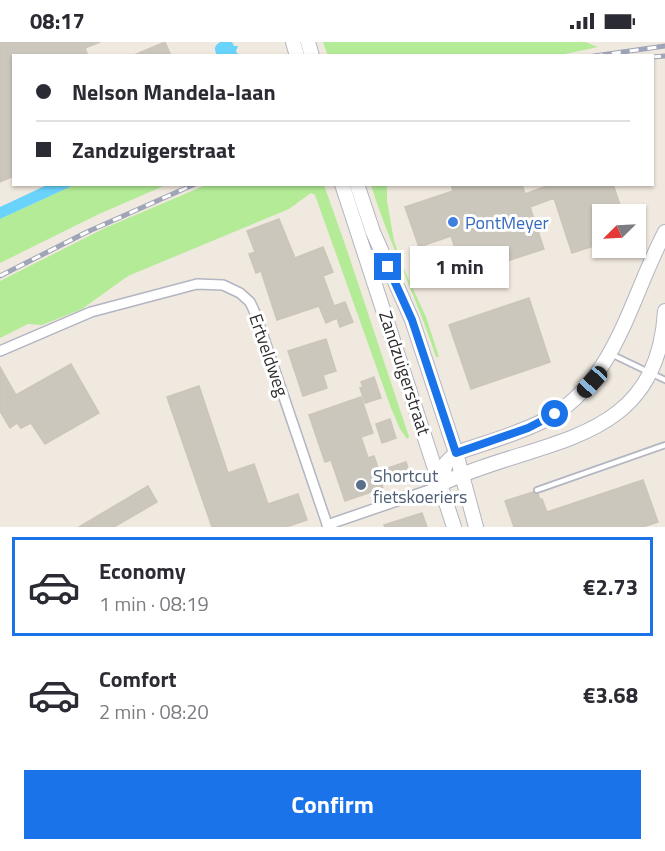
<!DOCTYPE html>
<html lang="en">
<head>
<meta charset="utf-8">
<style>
  :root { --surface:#fff; --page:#f2f2f3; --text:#2b2b33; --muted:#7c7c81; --line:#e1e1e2; --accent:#1a73e8 }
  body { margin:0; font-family:"Titillium Web",sans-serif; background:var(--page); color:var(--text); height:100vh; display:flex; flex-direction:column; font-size:22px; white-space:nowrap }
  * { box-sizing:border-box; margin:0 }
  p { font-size:20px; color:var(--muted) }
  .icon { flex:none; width:33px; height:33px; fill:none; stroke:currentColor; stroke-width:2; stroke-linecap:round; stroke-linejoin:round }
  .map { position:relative; height:485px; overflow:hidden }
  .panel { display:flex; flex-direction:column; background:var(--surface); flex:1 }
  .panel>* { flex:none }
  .banner { position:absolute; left:12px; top:12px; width:642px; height:132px; border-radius:0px; box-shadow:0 2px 4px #0004; display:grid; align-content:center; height:132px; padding:0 24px; background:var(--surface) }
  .needle { width:39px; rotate:246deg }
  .fabs { position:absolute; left:592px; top:162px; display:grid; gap:12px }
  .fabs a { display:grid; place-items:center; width:54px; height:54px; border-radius:0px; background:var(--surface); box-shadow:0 2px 4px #0004; font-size:30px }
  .end { position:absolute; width:27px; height:27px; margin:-14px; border:8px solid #1a73e8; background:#fff; box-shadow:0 0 0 3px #fff }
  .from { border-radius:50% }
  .bubble { position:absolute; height:42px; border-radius:0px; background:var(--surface); box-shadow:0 2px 4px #0004; font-size:20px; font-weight:700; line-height:42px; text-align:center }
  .car { position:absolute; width:18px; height:36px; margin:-18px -9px; border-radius:8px; box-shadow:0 0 4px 2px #0007; background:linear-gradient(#222 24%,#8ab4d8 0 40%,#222 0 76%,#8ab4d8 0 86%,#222 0) }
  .banner b { display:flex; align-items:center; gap:21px; height:57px; font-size:22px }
  .banner b+b { border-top:2px solid var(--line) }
  .banner i { width:15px; height:15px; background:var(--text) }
  ul { padding:10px 0 0; list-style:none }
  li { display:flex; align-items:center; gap:18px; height:99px; margin:0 12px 9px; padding:0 12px; border:3px solid transparent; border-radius:0px }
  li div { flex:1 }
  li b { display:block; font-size:22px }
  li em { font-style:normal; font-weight:700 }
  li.current { border-color:var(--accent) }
  li>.icon { width:54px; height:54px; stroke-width:1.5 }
  .button { display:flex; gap:12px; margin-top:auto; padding:12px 24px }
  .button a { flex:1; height:69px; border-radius:0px; background:var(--accent); color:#fff; font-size:24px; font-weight:700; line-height:69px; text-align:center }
  .status { display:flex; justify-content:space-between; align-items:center; height:42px; padding:0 30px; background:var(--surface); direction:ltr }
  .status svg { height:16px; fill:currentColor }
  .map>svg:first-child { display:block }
  .green { fill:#b3eb97 }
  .water { fill:#69d3fb }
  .building { fill:#cbc7bd; stroke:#ccc5b8; stroke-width:1.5 }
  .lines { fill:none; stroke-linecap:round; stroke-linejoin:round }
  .lane-casing { stroke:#b3b5c2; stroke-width:8 }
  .street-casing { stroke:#b3b5c2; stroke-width:12 }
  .secondary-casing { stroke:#b3b5c2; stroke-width:16 }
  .lane { stroke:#fff; stroke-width:4.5 }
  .street { stroke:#fff; stroke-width:9 }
  .secondary { stroke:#fff; stroke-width:14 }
  .rail-casing { stroke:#a0a4b9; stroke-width:5 }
  .rail { stroke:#fff; stroke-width:3; stroke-dasharray:9; stroke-linecap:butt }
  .route { stroke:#1a73e8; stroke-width:8 }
  .shop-dot { fill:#3f7fe0; stroke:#fff; stroke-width:2 }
  .service-dot { fill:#5c6f8a; stroke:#fff; stroke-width:2 }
  .labels { text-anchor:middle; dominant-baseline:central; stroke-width:6; stroke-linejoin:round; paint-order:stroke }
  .shop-label { font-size:18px; fill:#366cbe; stroke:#fff; text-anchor:start }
  .street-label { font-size:18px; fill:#2d2d2d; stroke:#fff }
  .service-label { font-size:18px; fill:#4e5e75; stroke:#fff; text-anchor:start }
</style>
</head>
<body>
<div class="status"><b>08:17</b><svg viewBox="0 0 49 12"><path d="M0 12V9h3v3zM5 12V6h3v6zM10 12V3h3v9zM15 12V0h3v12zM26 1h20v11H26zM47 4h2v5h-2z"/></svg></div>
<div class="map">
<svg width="665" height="485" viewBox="0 0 665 485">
  <rect width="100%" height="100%" fill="#f0e9df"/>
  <!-- green -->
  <path class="green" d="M323,0H585L598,5L555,14H328Z
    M74,143H166L99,172L0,221V177Z
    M206,143H324L348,211L409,395L407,397L400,387L391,366L315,153L311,151L289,167L128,234L82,267L42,283L28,282L0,296V239L105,186Z
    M371,143H387V159L394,199L407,234L426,275L439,315H436C417,256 389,201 371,143Z"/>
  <!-- water -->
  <path class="water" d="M220,0H232L234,4H238L236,9L238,13H217C214,7 214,4 220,0Z
    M47,143H74L0,177V165Z"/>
  <!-- building -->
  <path class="building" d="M0,0H100L85,6L88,14H14V134L0,140Z
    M165,0L171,14H134V13Z
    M451,142H522L525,152L552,142H613L623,172H603V201L572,211L554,156L530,165L544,207L464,233L451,194L419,205L405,165L453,149Z
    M279,177L295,216L323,205L333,230L323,234L334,264L345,260L353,280L340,285L337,276L326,281L319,264L277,278L261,229L256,231L249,212L255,210L247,189Z
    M529,256L550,320L471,347L449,283Z
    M326,297L336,329L323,333L327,346L303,354L288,309Z
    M71,322L99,371L45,402L31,381L21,386L17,381L10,386L0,369V325L16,353Z
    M374,335L381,356L365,361L360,346L363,345L361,340Z
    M199,344L228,431L254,422L268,462L298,452L307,478L286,485H212L167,355Z
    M361,355L373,391L361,395L368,416L374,414L379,429L406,420L410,433L382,443L383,446L345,459L331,418L325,420L309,373Z
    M390,377L396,396L382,401L376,382Z
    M643,438L658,480L643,485H514L505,459L533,450L538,452L540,458L542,457L547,470Z
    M148,444L157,460L114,485H79Z
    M422,471L427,485H385L384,483Z"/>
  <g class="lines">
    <!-- lane casing -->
    <g class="lane-casing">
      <path id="lane" d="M611,312L665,338
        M537,448L665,403"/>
    </g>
    <!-- street casing -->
    <g class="street-casing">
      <path id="street" d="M0,309L91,270L197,242L223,243L240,251L250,260L256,273L328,485
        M327,483L429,448L441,442"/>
    </g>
    <!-- secondary casing -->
    <g class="secondary-casing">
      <path id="secondary" d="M293,0L297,14
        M308,0L312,14
        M342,142L454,485
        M357,142L373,190L412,278L456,411L476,485
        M441,440L446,421L456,411C484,401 515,393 543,379C615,343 630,256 665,190
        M441,442C538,395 657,406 665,269"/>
    </g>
    <!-- lane -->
    <use href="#lane" class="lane"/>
    <!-- street -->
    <use href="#street" class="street"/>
    <!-- secondary -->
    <use href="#secondary" class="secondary"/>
    <!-- rail casing -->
    <g class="rail-casing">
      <path id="rail" d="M594,14L665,4
        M652,15L665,14
        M0,234L87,190L195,142"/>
    </g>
    <!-- rail -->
    <use href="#rail" class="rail"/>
  </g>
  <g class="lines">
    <!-- route -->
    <path class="route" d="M388,225L412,278L456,411L528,386L555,372"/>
  </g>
  <!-- markers -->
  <circle class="shop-dot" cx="453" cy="180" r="6"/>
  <circle class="service-dot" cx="361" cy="443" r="6"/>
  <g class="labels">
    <!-- shop labels -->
    <g class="shop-label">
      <text x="465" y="180">PontMeyer</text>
    </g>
    <!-- street labels -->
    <g class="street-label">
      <text transform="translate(269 313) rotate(71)">Ertveldweg</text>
      <text transform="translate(405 331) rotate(72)">Zandzuigerstraat</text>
    </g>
    <!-- service labels -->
    <g class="service-label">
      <text x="373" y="433">Shortcut<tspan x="373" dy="21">fietskoeriers</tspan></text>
    </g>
  </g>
</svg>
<div class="fabs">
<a><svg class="needle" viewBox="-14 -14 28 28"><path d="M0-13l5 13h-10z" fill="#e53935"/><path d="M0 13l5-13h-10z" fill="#7c7c81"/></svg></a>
</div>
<i class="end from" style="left:555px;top:372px"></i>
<i class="end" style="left:388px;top:225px"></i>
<div class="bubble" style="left:410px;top:204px;width:99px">1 min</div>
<i class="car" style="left:592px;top:340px;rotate:222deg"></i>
<div class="banner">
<b><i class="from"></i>Nelson Mandela-laan</b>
<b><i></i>Zandzuigerstraat</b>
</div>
</div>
<section class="panel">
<ul>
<li class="current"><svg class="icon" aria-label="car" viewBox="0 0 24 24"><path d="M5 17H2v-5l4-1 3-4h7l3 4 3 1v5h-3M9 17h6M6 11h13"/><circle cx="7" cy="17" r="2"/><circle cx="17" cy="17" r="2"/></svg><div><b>Economy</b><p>1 min · 08:19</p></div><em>€2.73</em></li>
<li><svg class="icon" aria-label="car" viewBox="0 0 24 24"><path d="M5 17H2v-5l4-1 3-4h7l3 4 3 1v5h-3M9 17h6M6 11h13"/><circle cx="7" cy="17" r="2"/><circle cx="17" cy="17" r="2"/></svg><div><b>Comfort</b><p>2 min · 08:20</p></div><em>€3.68</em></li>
</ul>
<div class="button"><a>Confirm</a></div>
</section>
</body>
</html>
